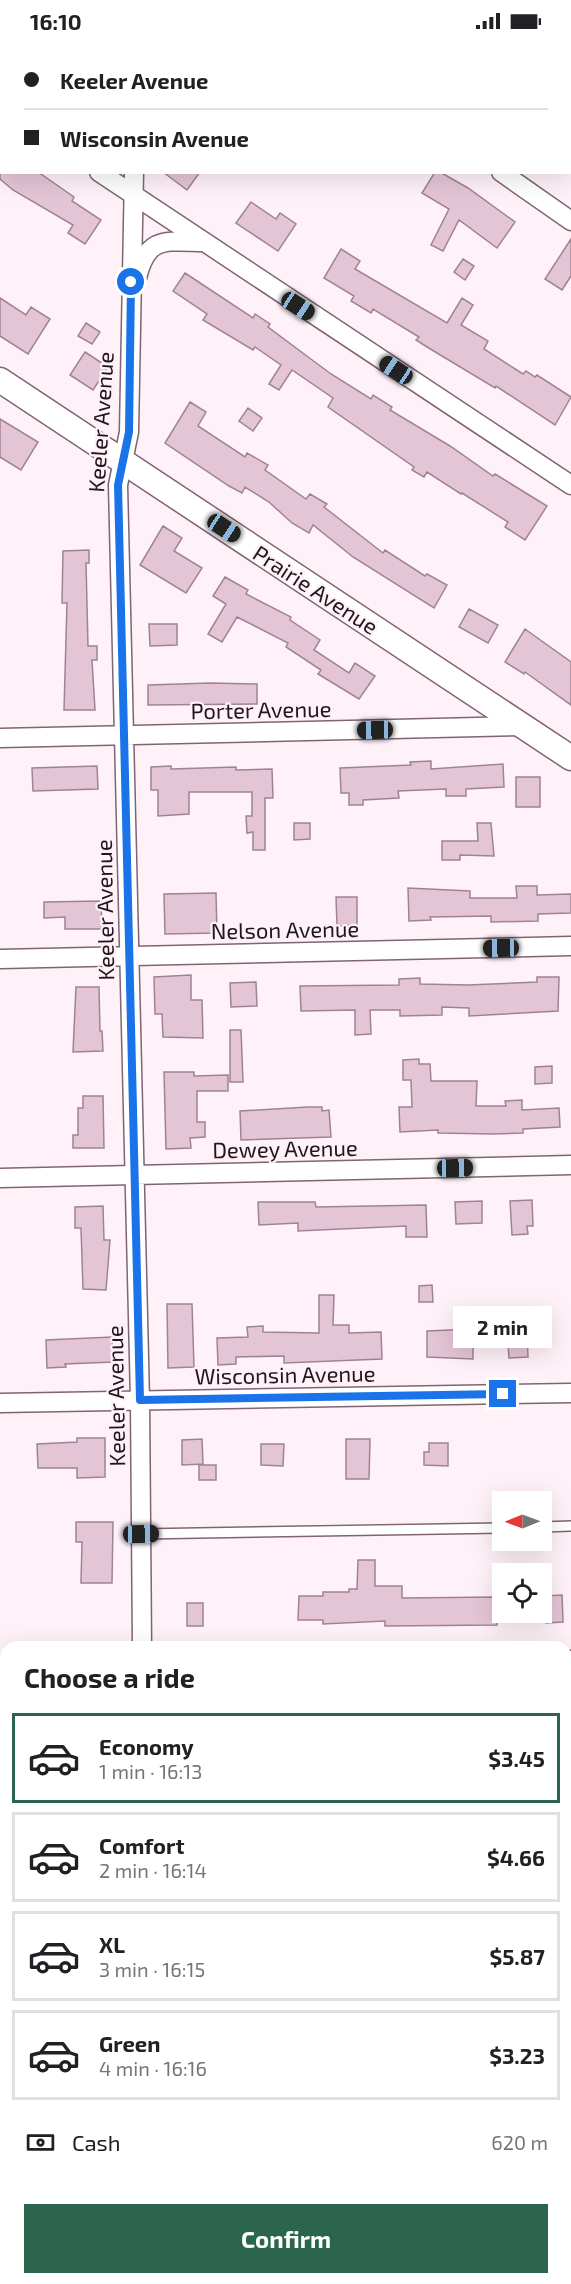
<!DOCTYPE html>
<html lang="en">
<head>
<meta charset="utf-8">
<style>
  :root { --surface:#fff; --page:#f6f6f6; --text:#202124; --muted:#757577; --line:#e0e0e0; --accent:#2b654e }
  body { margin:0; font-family:"Exo 2",sans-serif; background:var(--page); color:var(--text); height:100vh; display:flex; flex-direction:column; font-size:22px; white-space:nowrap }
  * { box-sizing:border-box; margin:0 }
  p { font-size:20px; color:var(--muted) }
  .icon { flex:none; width:33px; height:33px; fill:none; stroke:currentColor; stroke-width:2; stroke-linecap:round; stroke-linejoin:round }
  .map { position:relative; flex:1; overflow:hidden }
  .details { position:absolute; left:0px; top:1599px; width:572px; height:644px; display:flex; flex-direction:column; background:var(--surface); border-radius:18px 18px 0 0; box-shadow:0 6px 24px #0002 }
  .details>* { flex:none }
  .banner { position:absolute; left:0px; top:0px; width:572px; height:132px; box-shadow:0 6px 24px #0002; display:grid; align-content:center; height:132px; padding:0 24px; background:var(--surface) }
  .needle { width:39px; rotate:269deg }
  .controls { position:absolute; left:492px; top:1449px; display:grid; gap:12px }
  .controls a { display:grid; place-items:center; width:60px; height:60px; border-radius:0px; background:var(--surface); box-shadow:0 6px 24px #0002; font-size:30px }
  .end { position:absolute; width:27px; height:27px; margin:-14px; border:8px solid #1a73e8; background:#fff; box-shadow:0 0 0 3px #fff }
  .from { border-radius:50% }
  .bubble { position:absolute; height:42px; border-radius:0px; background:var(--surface); box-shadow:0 6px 24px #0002; font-size:20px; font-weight:700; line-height:42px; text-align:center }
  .car { position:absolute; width:18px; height:36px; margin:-18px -9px; border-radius:8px; box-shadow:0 0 4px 2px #0007; background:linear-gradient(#222 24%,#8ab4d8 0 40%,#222 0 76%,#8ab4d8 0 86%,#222 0) }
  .banner b { display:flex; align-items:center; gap:21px; height:57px; font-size:22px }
  .banner b+b { border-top:2px solid var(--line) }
  .banner i { width:15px; height:15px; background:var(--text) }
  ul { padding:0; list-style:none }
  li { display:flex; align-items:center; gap:18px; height:90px; margin:0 12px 9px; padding:0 12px; border:3px solid var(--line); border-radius:0px }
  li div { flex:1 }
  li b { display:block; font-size:22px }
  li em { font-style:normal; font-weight:700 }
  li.on { border-color:var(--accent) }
  li>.icon { width:54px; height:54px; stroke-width:1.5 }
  h2 { padding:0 24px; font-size:27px; line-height:72px }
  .pay { display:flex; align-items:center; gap:15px; height:66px; padding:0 24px; font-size:22px }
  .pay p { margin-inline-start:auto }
  .button { display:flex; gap:12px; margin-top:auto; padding:12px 24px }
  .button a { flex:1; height:69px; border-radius:0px; background:var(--accent); color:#fff; font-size:24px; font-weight:700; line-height:69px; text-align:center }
  .status { display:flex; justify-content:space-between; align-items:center; height:42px; padding:0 30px; background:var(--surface); direction:ltr }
  .status svg { height:16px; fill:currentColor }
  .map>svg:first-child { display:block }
  .built { fill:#fae3ef }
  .building { fill:#e4c5d6; stroke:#a08392; stroke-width:1.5 }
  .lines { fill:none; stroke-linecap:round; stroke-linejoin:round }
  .lane-casing { stroke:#7f6472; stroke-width:12 }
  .street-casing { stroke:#7f6472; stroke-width:21 }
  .secondary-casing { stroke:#7f6472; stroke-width:27 }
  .lane { stroke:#fff; stroke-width:9 }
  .street { stroke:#fff; stroke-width:18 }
  .secondary { stroke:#fff; stroke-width:24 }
  .rail-casing { stroke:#877c82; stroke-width:7 }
  .rail { stroke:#fef1f8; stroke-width:4.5; stroke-dasharray:14; stroke-linecap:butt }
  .route { stroke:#1a73e8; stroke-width:8 }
  .labels { text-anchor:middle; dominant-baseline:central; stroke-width:4.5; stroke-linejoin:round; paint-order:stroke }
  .street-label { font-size:22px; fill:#21161c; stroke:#fef1f8 }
</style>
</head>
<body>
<div class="status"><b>16:10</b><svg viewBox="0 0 49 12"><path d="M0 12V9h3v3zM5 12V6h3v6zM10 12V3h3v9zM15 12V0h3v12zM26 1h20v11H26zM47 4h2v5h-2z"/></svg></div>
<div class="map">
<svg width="571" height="2242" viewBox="0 0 571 2242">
  <rect width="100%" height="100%" fill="#fef1f8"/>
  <!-- built -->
  <path class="built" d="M566,1628H571V1867H566Z
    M0,1704H6V1876H0Z
    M566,1907H571V2242H0V1909H6V2236H566Z"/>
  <!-- building -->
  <path class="building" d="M0,130H38L74,155L72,159L101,178L85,202L68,191L73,183L13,148L0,137Z
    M163,130H200L187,148Z
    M435,130H440L468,146L515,180L497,206L459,178L443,209L431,203L449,167L422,151Z
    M251,160L276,177L280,171L296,182L278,209L236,181Z
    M571,197V234L562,248L545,237Z
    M341,207L360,219L355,227L447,281L462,256L473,263L461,283L488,299L484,307L523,332L526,329L535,335L537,333L571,355L555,383L496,344L495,346L432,308L416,298L419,295L373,267L371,271L351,259L354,254L324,236Z
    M463,217L474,224L465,238L454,230Z
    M185,231L253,276L255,272L270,282L268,285L331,332L371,357L373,353L392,365L390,368L450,404L493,434L495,432L547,464L525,498L505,485L508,480L462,451L461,452L427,430L424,435L412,428L414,425L328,365L333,356L292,328L279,348L269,342L281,323L255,305L253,308L203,278L207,272L173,249Z
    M0,256L26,273L31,265L50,277L28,312L0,294Z
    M86,281L100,290L92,302L78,294Z
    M85,310L108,325L93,348L70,333Z
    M190,360L206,370L198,384L245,415L247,411L268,423L265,428L306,457L310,452L327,462L324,465L383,511L385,508L425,534L427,532L447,543L434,566L353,515L313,483L309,491L292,481L269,460L245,445L242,451L229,444L165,401Z
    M248,366L262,376L253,389L239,379Z
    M0,377L38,400L21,428L0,415Z
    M163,484L182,496L174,509L202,526L186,551L140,523Z
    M89,508V521H86L88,604H97V618H92L95,668H64L67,561H62L63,509Z
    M225,535L248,548L246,552L291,575L290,578L320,598L314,608L349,631L355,621L375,634L359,657L318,632L321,628L286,605L288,601L237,575L222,600L208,592L226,562L213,554Z
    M469,567L498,583L488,601L459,585Z
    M149,582H177V603L150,604Z
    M525,587L571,620V663L525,630L524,632L505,620Z
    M210,641L257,642V662L148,663V643Z
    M431,719V727L503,722L504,745L466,747V754H446V747L398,749L399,756L363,758V763H349V751H341L340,726L411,723L410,720Z
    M97,724L98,747L33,749L32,726Z
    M171,724V727L236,725V728L272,727L273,756H265V808H253V790L247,791L246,774H252V750H189V772L158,774V748H151V725Z
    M516,735H540V765H516Z
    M294,781H310V797L294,798Z
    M477,781H491L494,814L460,813V818H442V799H478Z
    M516,844H537V853L571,852V871L538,872V879L491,880V874L430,875L431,878L409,879L408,846L470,849V856H517Z
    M216,851L217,891L165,892L164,852Z
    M336,855H357V883L337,884Z
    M101,859L102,887H65V875L44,876V860Z
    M191,933V958H202L203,996L163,995L162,972H155L154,935Z
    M537,935H559L558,969L469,974V966L442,965V973L400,974V968H370L371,992L355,993V968L301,969L300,944L399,943V937L420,936V942L468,943L537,940Z
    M256,940L257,964L231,965L230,941Z
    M76,945H99L100,989H102L103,1009L73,1010Z
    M230,988H241L243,1040H230Z
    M419,1017V1022H430L431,1039H477L476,1064H506L505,1059L522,1058V1068L559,1066L560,1085L523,1087V1091L493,1092L438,1091V1088L400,1090L399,1065H412L411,1038H403V1018Z
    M552,1024V1041L535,1042V1025Z
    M164,1030H194V1034L228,1033V1049H197V1080H205V1095L190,1096L191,1106L166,1107Z
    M83,1054H103L104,1106H73V1093H78V1066H83Z
    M308,1065H322V1069L329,1068L331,1095L241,1098L240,1069Z
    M532,1158L533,1184H527L528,1192L512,1193L510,1159Z
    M482,1159V1181L456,1182L455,1160Z
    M258,1160H315L316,1165L426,1163L427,1195H406V1184L298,1189V1181L259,1183Z
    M103,1164L104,1198H110L106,1248L83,1247L81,1186H75V1165Z
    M432,1243L433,1260H419V1244Z
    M319,1253H334L333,1283H349V1291L381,1290L382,1317L284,1321V1314L236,1315V1322L218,1323L217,1296L248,1295L247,1285L263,1284V1290L319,1291Z
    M167,1262H192L194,1325L168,1326Z
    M473,1287V1317L427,1315V1289Z
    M527,1288L528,1315L509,1316L507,1289Z
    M112,1295L113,1320L65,1322L66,1325L47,1326L46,1298Z
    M77,1396H105V1435L77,1436V1426H38L37,1402L77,1400Z
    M202,1397L203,1422L182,1423V1398Z
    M346,1397H370L369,1437H346Z
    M429,1401H448V1424L424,1423V1410H429Z
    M261,1402H284L283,1424L261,1423Z
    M199,1423H216V1438H199Z
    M76,1480H113L112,1541H81L82,1500H76Z
    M358,1518H375V1544H402V1556L496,1555L497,1583L385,1584V1579L323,1582V1578H298L299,1554H323V1550H349V1547H357Z
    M562,1553L563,1580L546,1581L544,1554Z
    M187,1561H203V1584H187Z"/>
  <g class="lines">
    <!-- lane casing -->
    <g class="lane-casing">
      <path id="lane" d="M542,1485L571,1484
        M141,1492L502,1486
        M570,1953L568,2031L571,2096
        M0,2126H6
        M566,2175H571
        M317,2236V2242"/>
    </g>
    <!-- street casing -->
    <g class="street-casing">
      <path id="street" d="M310,0L312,2
        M137,2V0
        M0,65L2,66
        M99,130L571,443
        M134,130L129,390L118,443L140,1358L142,1605
        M501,130L571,179
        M137,236C147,195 163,199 201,200
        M0,696L524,684
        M0,917L571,904
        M0,1136L571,1123
        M0,1361L571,1351
        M566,1618H571"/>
    </g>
    <!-- secondary casing -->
    <g class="secondary-casing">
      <path id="secondary" d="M0,338L571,716
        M566,1889H571
        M0,1893H6"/>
    </g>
    <!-- lane -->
    <use href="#lane" class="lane"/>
    <!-- street -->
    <use href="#street" class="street"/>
    <!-- secondary -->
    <use href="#secondary" class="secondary"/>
    <!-- rail casing -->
    <g class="rail-casing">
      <path id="rail" d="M0,2171H6"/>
    </g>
    <!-- rail -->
    <use href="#rail" class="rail"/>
  </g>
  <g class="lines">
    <!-- route -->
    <path class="route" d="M131,240L129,390L118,443L140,1358L503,1352"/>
  </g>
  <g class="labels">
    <!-- street labels -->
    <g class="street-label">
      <text transform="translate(100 380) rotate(-86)">Keeler Avenue</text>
      <text transform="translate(316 547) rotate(33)">Prairie Avenue</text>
      <text transform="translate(261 667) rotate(-1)">Porter Avenue</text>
      <text transform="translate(104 868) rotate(-91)">Keeler Avenue</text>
      <text transform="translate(285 887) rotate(-1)">Nelson Avenue</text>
      <text transform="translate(285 1106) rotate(-1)">Dewey Avenue</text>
      <text transform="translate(285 1332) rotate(-1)">Wisconsin Avenue</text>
      <text transform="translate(115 1354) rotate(-91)">Keeler Avenue</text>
    </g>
  </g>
</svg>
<div class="controls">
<a><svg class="needle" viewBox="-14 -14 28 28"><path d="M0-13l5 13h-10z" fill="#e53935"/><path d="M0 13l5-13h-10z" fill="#757577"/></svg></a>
<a><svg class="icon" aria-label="locate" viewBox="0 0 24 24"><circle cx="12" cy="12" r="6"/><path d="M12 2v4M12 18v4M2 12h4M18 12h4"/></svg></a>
</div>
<i class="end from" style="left:131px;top:240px"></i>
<i class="end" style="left:503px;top:1352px"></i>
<div class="bubble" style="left:453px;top:1264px;width:99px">2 min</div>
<i class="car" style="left:298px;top:264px;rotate:123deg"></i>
<i class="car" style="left:396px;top:328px;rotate:303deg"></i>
<i class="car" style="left:224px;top:486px;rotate:123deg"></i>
<i class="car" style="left:375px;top:688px;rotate:269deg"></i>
<i class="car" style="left:501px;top:906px;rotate:269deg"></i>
<i class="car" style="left:455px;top:1126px;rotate:89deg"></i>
<i class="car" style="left:141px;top:1492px;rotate:89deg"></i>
<div class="banner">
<b><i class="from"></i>Keeler Avenue</b>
<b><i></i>Wisconsin Avenue</b>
</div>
<section class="details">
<h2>Choose a ride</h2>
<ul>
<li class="on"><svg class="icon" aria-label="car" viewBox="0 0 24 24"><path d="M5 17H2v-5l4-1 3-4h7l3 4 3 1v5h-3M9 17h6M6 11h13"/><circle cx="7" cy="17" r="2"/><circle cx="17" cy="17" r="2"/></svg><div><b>Economy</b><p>1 min · 16:13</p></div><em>$3.45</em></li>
<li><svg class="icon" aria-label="car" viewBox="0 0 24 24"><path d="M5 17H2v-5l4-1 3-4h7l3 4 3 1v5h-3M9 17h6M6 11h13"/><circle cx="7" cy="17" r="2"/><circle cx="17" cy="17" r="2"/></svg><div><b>Comfort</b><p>2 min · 16:14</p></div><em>$4.66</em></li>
<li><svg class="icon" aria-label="car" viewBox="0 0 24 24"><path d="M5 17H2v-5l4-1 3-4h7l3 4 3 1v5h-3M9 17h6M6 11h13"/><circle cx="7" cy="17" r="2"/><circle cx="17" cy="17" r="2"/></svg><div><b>XL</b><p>3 min · 16:15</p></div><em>$5.87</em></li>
<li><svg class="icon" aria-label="car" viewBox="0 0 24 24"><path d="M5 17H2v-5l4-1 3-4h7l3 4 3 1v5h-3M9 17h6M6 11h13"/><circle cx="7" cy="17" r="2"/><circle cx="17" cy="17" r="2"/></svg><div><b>Green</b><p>4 min · 16:16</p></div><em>$3.23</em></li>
</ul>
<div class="pay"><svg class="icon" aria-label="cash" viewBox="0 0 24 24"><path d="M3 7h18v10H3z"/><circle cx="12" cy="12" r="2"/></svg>Cash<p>620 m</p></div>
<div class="button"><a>Confirm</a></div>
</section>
</div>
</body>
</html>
